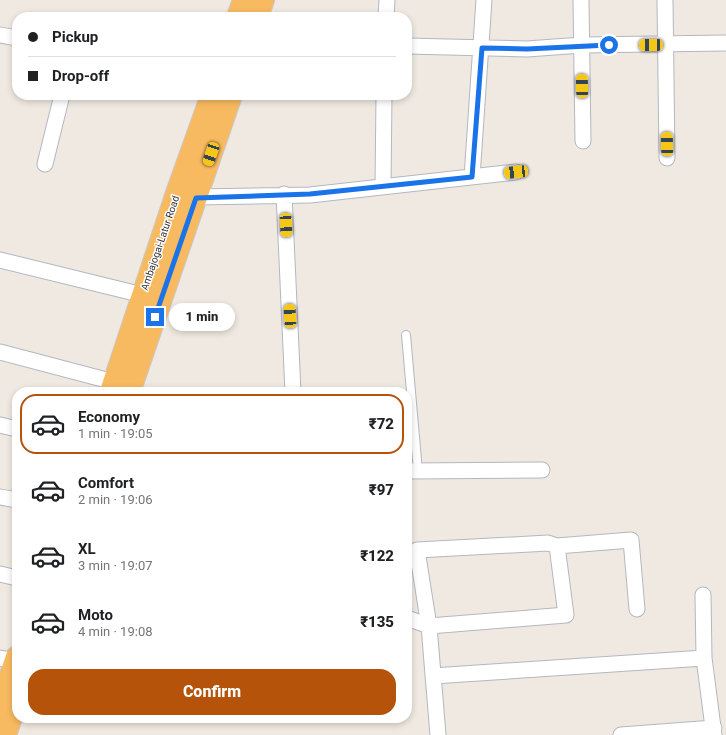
<!DOCTYPE html>
<html lang="en">
<head>
<meta charset="utf-8">
<style>
  :root { --surface:#fff; --page:#f6f6f6; --text:#202124; --muted:#757577; --line:#e0e0e0; --accent:#b45309 }
  body { margin:0; font-family:Roboto,sans-serif; background:var(--page); color:var(--text); height:100vh; display:flex; flex-direction:column; font-size:15px; white-space:nowrap }
  * { box-sizing:border-box; margin:0 }
  p { font-size:13px; color:var(--muted) }
  .icon { flex:none; width:22px; height:22px; fill:none; stroke:currentColor; stroke-width:2; stroke-linecap:round; stroke-linejoin:round }
  .map { position:relative; flex:1; overflow:hidden }
  .drawer { position:absolute; left:12px; top:387px; width:400px; height:336px; display:flex; flex-direction:column; background:var(--surface); border-radius:16px; box-shadow:0 2px 6px #0003 }
  .drawer>* { flex:none }
  .hud { position:absolute; left:12px; top:12px; width:400px; height:88px; border-radius:16px; box-shadow:0 2px 6px #0003; display:grid; align-content:center; height:88px; padding:0 16px; background:var(--surface) }
  .end { position:absolute; width:18px; height:18px; margin:-9px; border:5px solid #1a73e8; background:#fff; box-shadow:0 0 0 2px #fff }
  .from { border-radius:50% }
  .bubble { position:absolute; height:28px; border-radius:14px; background:var(--surface); box-shadow:0 2px 6px #0003; font-size:13px; font-weight:800; line-height:28px; text-align:center }
  .car { position:absolute; width:12px; height:24px; margin:-12px -6px; border-radius:5px; box-shadow:0 0 3px 1px #0007; background:linear-gradient(#f5c518 24%,#345 0 40%,#f5c518 0 76%,#345 0 86%,#f5c518 0) }
  .hud b { display:flex; align-items:center; gap:14px; height:38px; font-size:15px }
  .hud b+b { border-top:1px solid var(--line) }
  .hud i { width:10px; height:10px; background:var(--text) }
  ul { padding:7px 0 0; list-style:none }
  li { display:flex; align-items:center; gap:12px; height:60px; margin:0 8px 6px; padding:0 8px; border:2px solid transparent; border-radius:16px }
  li div { flex:1 }
  li b { display:block; font-size:15px }
  li em { font-style:normal; font-weight:800 }
  li.current { border-color:var(--accent) }
  li>.icon { width:36px; height:36px; stroke-width:1.5 }
  .button { display:flex; gap:8px; margin-top:auto; padding:8px 16px }
  .button a { flex:1; height:46px; border-radius:16px; background:var(--accent); color:#fff; font-size:16px; font-weight:800; line-height:46px; text-align:center }
  .map>svg:first-child { display:block }
  .lines { fill:none; stroke-linecap:round; stroke-linejoin:round }
  .service-casing { stroke:#b4b7c1; stroke-width:10 }
  .minor-casing { stroke:#b4b7c1; stroke-width:17 }
  .trunk-casing { stroke:#c9c9c9; stroke-width:24 }
  .service { stroke:#fff; stroke-width:8 }
  .minor { stroke:#fff; stroke-width:15 }
  .trunk { stroke:#f8ba60; stroke-width:22 }
  .route { stroke:#1a73e8; stroke-width:5 }
  .labels { text-anchor:middle; dominant-baseline:central; stroke-width:3; stroke-linejoin:round; paint-order:stroke }
  .street-label { font-size:10px; fill:#2e2e2e; stroke:#fff }
</style>
</head>
<body>
<div class="map">
<svg width="726" height="735" viewBox="0 0 726 735">
  <rect width="100%" height="100%" fill="#efe9e1"/>
  <g class="lines">
    <!-- service casing -->
    <g class="service-casing">
      <path id="service" d="M406,335L418,471"/>
    </g>
    <!-- minor casing -->
    <g class="minor-casing">
      <path id="minor" d="M581,0L583,141
        M665,0L667,158
        M386,17L387,0
        M0,35L17,38
        M407,46L527,49L582,45L726,43
        M45,164L62,95
        M472,177L484,0
        M383,186L384,95
        M284,194L293,392
        M196,197L310,195L516,172
        M0,260L143,295
        M0,352L114,382
        M0,425L17,429
        M407,471L542,470
        M0,497L17,500
        M557,546L631,540L637,609
        M0,574L17,578
        M407,618L429,626L566,615L557,546L548,543L417,550L429,626L438,735
        M0,658L16,661
        M704,658L714,735
        M433,676L704,658L703,595
        M621,735L714,728"/>
    </g>
    <!-- trunk casing -->
    <g class="trunk-casing">
      <path id="trunk" d="M238,17L244,0
        M257,17L263,0
        M111,392L177,193L212,95
        M129,392L231,95
        M0,707L17,657
        M5,735L17,700"/>
    </g>
    <!-- service -->
    <use href="#service" class="service"/>
    <!-- minor -->
    <use href="#minor" class="minor"/>
    <!-- trunk -->
    <use href="#trunk" class="trunk"/>
  </g>
  <g class="lines">
    <!-- route -->
    <path class="route" d="M155,317L196,198L310,194L472,177L482,48L527,49L609,45"/>
  </g>
  <g class="labels">
    <!-- street labels -->
    <g class="street-label">
      <text transform="translate(160 243) rotate(-71)">Ambajogai-Latur Road</text>
    </g>
  </g>
</svg>
<i class="end from" style="left:609px;top:45px"></i>
<i class="end" style="left:155px;top:317px"></i>
<div class="bubble" style="left:169px;top:303px;width:66px">1 min</div>
<i class="car" style="left:651px;top:45px;rotate:270deg"></i>
<i class="car" style="left:582px;top:86px;rotate:359deg"></i>
<i class="car" style="left:667px;top:144px;rotate:359deg"></i>
<i class="car" style="left:211px;top:154px;rotate:199deg"></i>
<i class="car" style="left:516px;top:172px;rotate:264deg"></i>
<i class="car" style="left:286px;top:225px;rotate:177deg"></i>
<i class="car" style="left:290px;top:316px;rotate:357deg"></i>
<div class="hud">
<b><i class="from"></i>Pickup</b>
<b><i></i>Drop-off</b>
</div>
<section class="drawer">
<ul>
<li class="current"><svg class="icon" aria-label="car" viewBox="0 0 24 24"><path d="M5 17H2v-5l4-1 3-4h7l3 4 3 1v5h-3M9 17h6M6 11h13"/><circle cx="7" cy="17" r="2"/><circle cx="17" cy="17" r="2"/></svg><div><b>Economy</b><p>1 min · 19:05</p></div><em>₹72</em></li>
<li><svg class="icon" aria-label="car" viewBox="0 0 24 24"><path d="M5 17H2v-5l4-1 3-4h7l3 4 3 1v5h-3M9 17h6M6 11h13"/><circle cx="7" cy="17" r="2"/><circle cx="17" cy="17" r="2"/></svg><div><b>Comfort</b><p>2 min · 19:06</p></div><em>₹97</em></li>
<li><svg class="icon" aria-label="car" viewBox="0 0 24 24"><path d="M5 17H2v-5l4-1 3-4h7l3 4 3 1v5h-3M9 17h6M6 11h13"/><circle cx="7" cy="17" r="2"/><circle cx="17" cy="17" r="2"/></svg><div><b>XL</b><p>3 min · 19:07</p></div><em>₹122</em></li>
<li><svg class="icon" aria-label="car" viewBox="0 0 24 24"><path d="M5 17H2v-5l4-1 3-4h7l3 4 3 1v5h-3M9 17h6M6 11h13"/><circle cx="7" cy="17" r="2"/><circle cx="17" cy="17" r="2"/></svg><div><b>Moto</b><p>4 min · 19:08</p></div><em>₹135</em></li>
</ul>
<div class="button"><a>Confirm</a></div>
</section>
</div>
</body>
</html>
